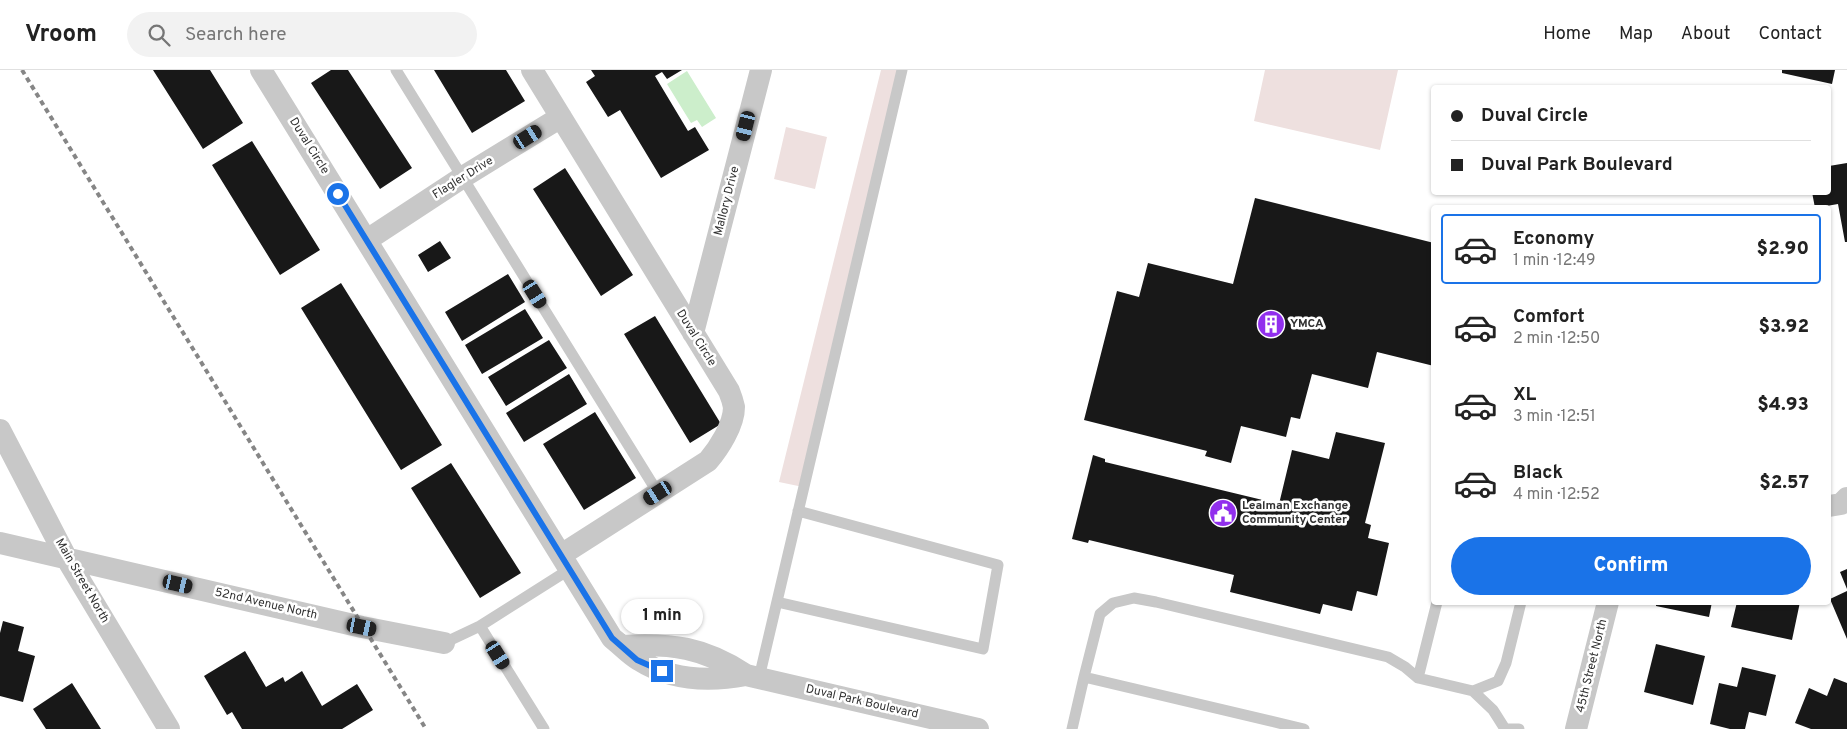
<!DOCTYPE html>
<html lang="en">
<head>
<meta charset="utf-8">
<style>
  :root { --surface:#fff; --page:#f2f2f2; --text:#222; --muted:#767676; --line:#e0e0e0; --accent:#1a73e8 }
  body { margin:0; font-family:Overpass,sans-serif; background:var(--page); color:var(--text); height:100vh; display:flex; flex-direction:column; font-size:19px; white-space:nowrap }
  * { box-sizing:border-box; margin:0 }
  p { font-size:16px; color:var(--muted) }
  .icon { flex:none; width:28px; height:28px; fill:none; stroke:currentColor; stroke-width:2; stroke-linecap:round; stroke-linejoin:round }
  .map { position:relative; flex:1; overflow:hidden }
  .sheet { position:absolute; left:1431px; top:135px; width:400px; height:400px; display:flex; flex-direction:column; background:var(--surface); border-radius:5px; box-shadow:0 1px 4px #0004 }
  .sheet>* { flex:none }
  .top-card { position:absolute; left:1431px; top:15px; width:400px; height:110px; border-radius:5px; box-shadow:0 1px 4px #0004; display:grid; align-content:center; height:110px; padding:0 20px; background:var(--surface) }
  .end { position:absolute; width:22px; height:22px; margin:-11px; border:6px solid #1a73e8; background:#fff; box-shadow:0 0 0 2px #fff }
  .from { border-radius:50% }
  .bubble { position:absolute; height:35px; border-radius:18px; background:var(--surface); box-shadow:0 1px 4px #0004; font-size:16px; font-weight:800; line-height:35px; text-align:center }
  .car { position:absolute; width:15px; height:30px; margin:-15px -8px; border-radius:6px; box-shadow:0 0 4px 1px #0007; background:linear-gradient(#222 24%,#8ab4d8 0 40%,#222 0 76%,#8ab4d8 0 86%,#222 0) }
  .top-card b { display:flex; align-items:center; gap:18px; height:48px; font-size:19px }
  .top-card b+b { border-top:1px solid var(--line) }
  .top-card i { width:12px; height:12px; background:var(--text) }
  ul { padding:9px 0 0; list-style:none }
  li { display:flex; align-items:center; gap:15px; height:70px; margin:0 10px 8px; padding:0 10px; border:2px solid transparent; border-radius:5px }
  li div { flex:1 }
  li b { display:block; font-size:19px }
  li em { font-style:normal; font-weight:800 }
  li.current { border-color:var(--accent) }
  li>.icon { width:45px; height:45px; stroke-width:1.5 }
  .action { display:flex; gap:10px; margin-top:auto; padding:10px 20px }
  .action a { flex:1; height:58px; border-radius:30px; background:var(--accent); color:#fff; font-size:20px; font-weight:800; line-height:58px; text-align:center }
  header { display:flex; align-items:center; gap:30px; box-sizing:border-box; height:70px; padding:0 25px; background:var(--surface); border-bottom:1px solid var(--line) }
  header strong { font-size:24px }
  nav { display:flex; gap:28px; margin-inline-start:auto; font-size:18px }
  .search { width:350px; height:45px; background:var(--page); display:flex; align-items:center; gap:12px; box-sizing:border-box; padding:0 18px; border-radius:28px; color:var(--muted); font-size:19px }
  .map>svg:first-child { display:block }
  .green { fill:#eee0df }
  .water { fill:#cceecb }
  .building { fill:#181818 }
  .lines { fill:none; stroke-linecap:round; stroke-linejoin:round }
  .lane { stroke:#c8c8c8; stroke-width:11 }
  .street { stroke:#c8c8c8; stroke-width:22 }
  .rail { stroke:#868686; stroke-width:4; stroke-dasharray:5 4; stroke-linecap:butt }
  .route { stroke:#1a73e8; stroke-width:6 }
  .labels { text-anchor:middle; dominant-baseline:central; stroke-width:5; stroke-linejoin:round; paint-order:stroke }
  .street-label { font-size:12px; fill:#313131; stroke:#fff }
  .poi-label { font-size:12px; font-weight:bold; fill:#313131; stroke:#fff; text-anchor:start }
</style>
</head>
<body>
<header>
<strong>Vroom</strong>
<div class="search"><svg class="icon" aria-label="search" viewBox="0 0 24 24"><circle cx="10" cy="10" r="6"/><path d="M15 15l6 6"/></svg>Search here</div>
<nav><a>Home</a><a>Map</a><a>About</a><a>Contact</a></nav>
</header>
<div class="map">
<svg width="1847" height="659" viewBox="0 0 1847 659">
  <rect width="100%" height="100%" fill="#fff"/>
  <!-- green -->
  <path class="green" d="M881,0H905L803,417L779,412Z
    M1265,0H1398L1380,80L1254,51Z
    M786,57L827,67L815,119L774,109Z"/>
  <!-- water -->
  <path class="water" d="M687,1L716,48L702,57L697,50L691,53L667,14Z"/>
  <!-- building -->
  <path class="building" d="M153,0H210L243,53L203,79Z
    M331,0H348L412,98L380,119L311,13Z
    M434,0H506L525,31L472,63Z
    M591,0H682L667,9L662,2L655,6L688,61L695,57L709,80L661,108L620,40L608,47L586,12L595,6Z
    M1782,0H1835L1832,14L1782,3Z
    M252,71L320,180L280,205L212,95Z
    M1847,93V172H1845L1838,134L1815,138L1812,122H1829V96Z
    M565,98L633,205L601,226L533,119Z
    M1255,128L1434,173V296L1377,282L1368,318L1312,304L1300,349L1291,347L1286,367L1241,356L1231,393L1205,386L1207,381L1084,350L1117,221L1139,227L1148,193L1233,214Z
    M440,171L451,188L428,202L418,185Z
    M508,204L525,232L462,271L445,242Z
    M341,213L442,375L401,400L301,238Z
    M525,239L543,268L482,304L465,275Z
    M655,246L721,354L690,373L624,264Z
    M549,270L567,298L506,336L488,307Z
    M569,304L587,334L524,372L506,343Z
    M595,342L636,408L584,440L543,374Z
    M1336,362L1385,373L1365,453L1371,455L1368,468L1389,473L1377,526L1357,521L1352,541L1323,534L1320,544L1230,522L1234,505L1089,470L1088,473L1072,469L1093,385L1105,389V392L1279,434L1292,380L1329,389Z
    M451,393L521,503L480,528L411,418Z
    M1847,499V519L1840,502Z
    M1847,521V569L1830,529Z
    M1656,532H1712L1709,547L1656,536Z
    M1737,532H1800L1792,570L1731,557Z
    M3,551L24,557L18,581L35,586L23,632L0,626V563Z
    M1656,574L1705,586L1693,635L1644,622Z
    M245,581L266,617L283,607L285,612L302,601L322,636L357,614L373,640L342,659H242L232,642L227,645L204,606Z
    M1742,597L1776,605L1766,646L1749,642L1745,659H1730L1710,654L1719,613L1737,617Z
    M1834,608L1847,613V659H1811L1795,653L1809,618L1827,626Z
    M72,613L101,659H46L33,639Z"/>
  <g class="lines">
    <!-- lane -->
    <path class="lane" d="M396,0L658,423
      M777,532L983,579L998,495L798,441
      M480,556L544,659
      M444,573L480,556L570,499
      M1084,607L1100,544L1113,533L1134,528L1156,532L1388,587L1405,597L1418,608L1473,621L1493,640L1505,659
      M759,608L902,0
      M1418,608L1437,532
      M1473,621L1498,611L1506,593L1521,532
      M1072,659L1084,607L1304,659
      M1504,659H1519"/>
    <!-- street -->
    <path class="street" d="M261,0L612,568C621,575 629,584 639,590C672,611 709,612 746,605
      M532,0L729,321C731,326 733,332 734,337C734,355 719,378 708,391L561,485
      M367,170L463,107L561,47
      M693,263L761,0
      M0,360L67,489L169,659
      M1829,436L1841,434L1847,428
      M0,473L362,557L444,573
      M622,576C671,573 704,577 746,605L978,659
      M1576,659L1608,532"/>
    <!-- rail -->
    <path class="rail" d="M22,0L426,659"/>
  </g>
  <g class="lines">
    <!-- route -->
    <path class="route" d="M338,124L612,568L637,590L662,601"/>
  </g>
  <!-- icons -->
  <defs>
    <g id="building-disc" transform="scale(1.4375)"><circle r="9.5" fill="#912fed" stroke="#fff"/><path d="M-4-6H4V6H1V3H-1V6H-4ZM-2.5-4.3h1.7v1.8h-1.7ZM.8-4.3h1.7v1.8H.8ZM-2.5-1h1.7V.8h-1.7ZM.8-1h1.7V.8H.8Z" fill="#fff"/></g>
    <g id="civic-disc" transform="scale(1.4375)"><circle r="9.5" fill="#912fed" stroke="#fff"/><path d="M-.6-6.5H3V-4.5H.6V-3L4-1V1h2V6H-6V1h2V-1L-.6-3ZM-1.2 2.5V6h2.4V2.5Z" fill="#fff"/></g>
  </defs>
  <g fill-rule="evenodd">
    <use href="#building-disc" x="1271" y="254"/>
    <use href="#civic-disc" x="1223" y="443"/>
  </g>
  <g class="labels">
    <!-- street labels -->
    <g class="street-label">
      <text transform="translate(309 76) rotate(58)">Duval Circle</text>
      <text transform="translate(463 108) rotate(-32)">Flagler Drive</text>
      <text transform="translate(727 131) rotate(-76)">Mallory Drive</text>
      <text transform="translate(696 268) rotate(58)">Duval Circle</text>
      <text transform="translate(82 511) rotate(60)">Main Street North</text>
      <text transform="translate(266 534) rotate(13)">52nd Avenue North</text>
      <text transform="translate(1592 596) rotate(-76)">45th Street North</text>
      <text transform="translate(862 632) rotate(13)">Duval Park Boulevard</text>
    </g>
    <!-- poi labels -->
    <g class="poi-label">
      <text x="1290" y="254">YMCA</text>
      <text x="1242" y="436">Lealman Exchange<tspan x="1242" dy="14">Community Center</tspan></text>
    </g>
  </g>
</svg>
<i class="end from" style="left:338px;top:124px"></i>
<i class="end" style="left:662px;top:601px"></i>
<div class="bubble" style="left:621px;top:529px;width:82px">1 min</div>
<i class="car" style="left:746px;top:56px;rotate:194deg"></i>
<i class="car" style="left:528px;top:67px;rotate:58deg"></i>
<i class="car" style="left:535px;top:224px;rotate:148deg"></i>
<i class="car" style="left:658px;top:423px;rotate:238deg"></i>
<i class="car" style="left:178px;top:514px;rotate:103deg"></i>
<i class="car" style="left:362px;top:557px;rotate:102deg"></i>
<i class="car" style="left:498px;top:585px;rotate:148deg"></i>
<div class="top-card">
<b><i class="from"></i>Duval Circle</b>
<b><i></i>Duval Park Boulevard</b>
</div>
<section class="sheet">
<ul>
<li class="current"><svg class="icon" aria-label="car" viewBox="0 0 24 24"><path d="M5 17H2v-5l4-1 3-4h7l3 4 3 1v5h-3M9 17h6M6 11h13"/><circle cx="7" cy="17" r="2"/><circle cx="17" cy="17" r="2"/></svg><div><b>Economy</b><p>1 min · 12:49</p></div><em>$2.90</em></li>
<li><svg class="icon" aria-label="car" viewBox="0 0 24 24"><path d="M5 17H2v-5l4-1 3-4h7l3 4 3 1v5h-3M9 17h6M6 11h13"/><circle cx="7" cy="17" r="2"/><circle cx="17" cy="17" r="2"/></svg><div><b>Comfort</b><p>2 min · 12:50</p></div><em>$3.92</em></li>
<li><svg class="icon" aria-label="car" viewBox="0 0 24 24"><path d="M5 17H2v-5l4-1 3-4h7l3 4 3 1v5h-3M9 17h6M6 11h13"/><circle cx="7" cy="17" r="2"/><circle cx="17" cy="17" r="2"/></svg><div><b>XL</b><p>3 min · 12:51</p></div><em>$4.93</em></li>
<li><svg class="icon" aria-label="car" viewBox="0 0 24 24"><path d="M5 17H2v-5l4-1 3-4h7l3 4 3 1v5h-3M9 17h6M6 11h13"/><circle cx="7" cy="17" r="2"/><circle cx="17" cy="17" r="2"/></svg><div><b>Black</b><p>4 min · 12:52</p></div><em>$2.57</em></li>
</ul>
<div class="action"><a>Confirm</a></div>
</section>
</div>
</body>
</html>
